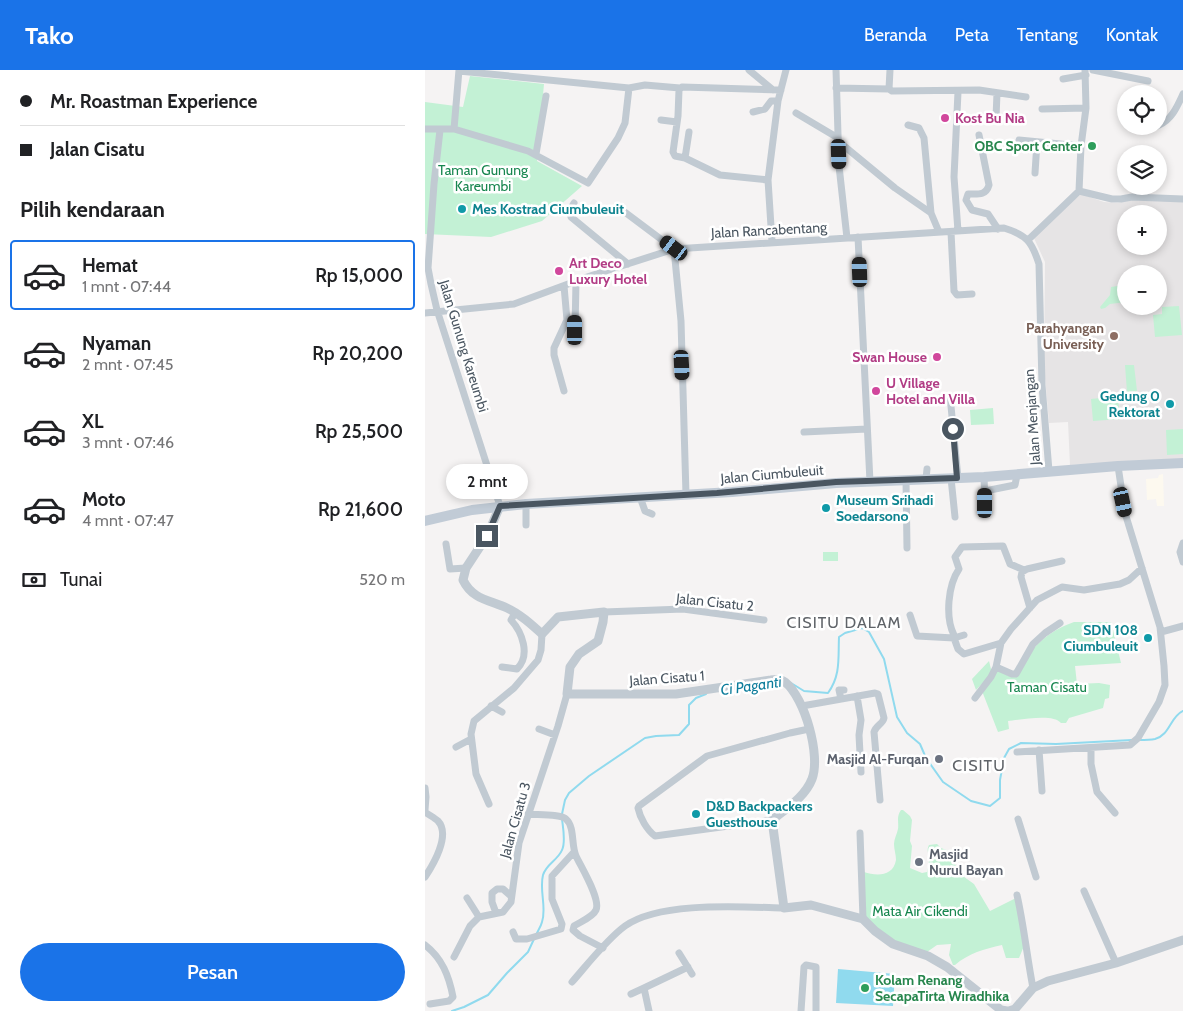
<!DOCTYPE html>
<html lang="id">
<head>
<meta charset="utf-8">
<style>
  :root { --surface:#fff; --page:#f6f6f6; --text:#202124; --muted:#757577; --line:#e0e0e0; --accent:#1a73e8 }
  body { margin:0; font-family:Cabin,sans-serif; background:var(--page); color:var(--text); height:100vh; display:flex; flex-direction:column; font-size:19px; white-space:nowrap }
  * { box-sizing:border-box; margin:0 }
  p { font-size:16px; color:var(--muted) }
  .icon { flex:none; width:28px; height:28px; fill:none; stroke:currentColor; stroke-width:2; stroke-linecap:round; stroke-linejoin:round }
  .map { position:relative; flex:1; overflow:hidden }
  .sheet { display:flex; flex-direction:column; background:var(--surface); width:425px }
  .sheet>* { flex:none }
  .banner { display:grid; align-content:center; height:110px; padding:0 20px; background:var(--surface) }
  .fabs { position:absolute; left:692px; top:15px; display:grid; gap:10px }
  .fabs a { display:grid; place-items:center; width:50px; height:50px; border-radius:50%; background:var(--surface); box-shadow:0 2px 8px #0003; font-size:25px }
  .end { position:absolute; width:22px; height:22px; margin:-11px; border:6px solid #4a5661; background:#fff; box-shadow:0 0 0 2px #fff }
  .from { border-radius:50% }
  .bubble { position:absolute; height:35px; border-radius:18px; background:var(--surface); box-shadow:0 2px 8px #0003; font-size:16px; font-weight:600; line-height:35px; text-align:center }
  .car { position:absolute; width:15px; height:30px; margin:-15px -8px; border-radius:6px; box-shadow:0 0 4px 1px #0007; background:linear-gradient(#222 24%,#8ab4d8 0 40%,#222 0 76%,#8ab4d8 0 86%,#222 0) }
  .banner b { display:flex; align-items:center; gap:18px; height:48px; font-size:19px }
  .banner b+b { border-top:1px solid var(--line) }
  .banner i { width:12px; height:12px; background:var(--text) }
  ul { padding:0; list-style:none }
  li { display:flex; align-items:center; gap:15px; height:70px; margin:0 10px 8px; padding:0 10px; border:2px solid transparent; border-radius:5px }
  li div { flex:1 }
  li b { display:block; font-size:19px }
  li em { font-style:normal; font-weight:600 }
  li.current { border-color:var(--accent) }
  li>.icon { width:45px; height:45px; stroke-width:1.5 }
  h2 { padding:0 20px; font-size:22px; line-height:60px }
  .pay { display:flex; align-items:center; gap:12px; height:55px; padding:0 20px; font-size:19px }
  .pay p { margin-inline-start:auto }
  .cta { display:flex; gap:10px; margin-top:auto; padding:10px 20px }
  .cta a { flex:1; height:58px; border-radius:30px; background:var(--accent); color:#fff; font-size:20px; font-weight:600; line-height:58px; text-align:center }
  header { display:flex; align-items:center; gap:30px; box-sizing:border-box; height:70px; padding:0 25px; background:var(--accent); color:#fff }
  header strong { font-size:24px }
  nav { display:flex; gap:28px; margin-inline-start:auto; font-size:18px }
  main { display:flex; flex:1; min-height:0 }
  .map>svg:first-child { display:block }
  .commercial { fill:#fdf9ef }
  .education { fill:#e6e4e5; fill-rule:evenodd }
  .green { fill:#c3f1d5 }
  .water { fill:#90daee }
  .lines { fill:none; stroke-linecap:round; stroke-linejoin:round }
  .stream { stroke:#90daee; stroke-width:2 }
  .minor { stroke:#c1cad2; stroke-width:7 }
  .tertiary { stroke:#c1cad2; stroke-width:9 }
  .secondary { stroke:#c1cbd6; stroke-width:10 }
  .route { stroke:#4a5661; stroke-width:6 }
  .hotel-dot { fill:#d1479c; stroke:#fff; stroke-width:2 }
  .leisure-dot { fill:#2e9e5b; stroke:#fff; stroke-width:2 }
  .culture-dot { fill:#0f9aa8; stroke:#fff; stroke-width:2 }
  .education-dot { fill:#8d6e63; stroke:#fff; stroke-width:2 }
  .worship-dot { fill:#6b7280; stroke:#fff; stroke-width:2 }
  .labels { text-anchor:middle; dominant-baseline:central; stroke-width:5; stroke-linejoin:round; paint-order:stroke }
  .hotel-label { font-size:14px; font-weight:bold; fill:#b23c85; stroke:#fff; text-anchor:start }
  .leisure-label { font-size:14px; font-weight:bold; fill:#27864d; stroke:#fff; text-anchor:end }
  .park-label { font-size:14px; fill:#17864f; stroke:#fff }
  .culture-label { font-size:14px; font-weight:bold; fill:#0d838f; stroke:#fff; text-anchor:start }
  .street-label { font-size:14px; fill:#4a5661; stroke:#fff }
  .education-label { font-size:14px; font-weight:bold; fill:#785e54; stroke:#fff; text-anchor:end }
  .worship-label { font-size:14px; font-weight:bold; fill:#5b616d; stroke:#fff; text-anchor:end }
  .water-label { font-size:15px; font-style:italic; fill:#0c7c9b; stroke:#fff }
  .quarter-label { font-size:16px; letter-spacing:1px; fill:#5f6368; stroke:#fff }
</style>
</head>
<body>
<header>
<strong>Tako</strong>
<nav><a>Beranda</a><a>Peta</a><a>Tentang</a><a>Kontak</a></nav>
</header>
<main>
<section class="sheet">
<div class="banner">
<b><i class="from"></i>Mr. Roastman Experience</b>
<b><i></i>Jalan Cisatu</b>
</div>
<h2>Pilih kendaraan</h2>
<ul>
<li class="current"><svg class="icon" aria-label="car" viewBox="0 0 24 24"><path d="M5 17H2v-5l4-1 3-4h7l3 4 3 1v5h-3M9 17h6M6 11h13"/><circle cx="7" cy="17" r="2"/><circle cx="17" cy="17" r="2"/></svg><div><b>Hemat</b><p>1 mnt · 07:44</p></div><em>Rp 15,000</em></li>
<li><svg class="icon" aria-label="car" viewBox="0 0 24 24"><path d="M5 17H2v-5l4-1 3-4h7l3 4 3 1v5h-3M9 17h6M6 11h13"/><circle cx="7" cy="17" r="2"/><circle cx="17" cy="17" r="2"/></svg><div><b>Nyaman</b><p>2 mnt · 07:45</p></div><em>Rp 20,200</em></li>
<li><svg class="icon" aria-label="car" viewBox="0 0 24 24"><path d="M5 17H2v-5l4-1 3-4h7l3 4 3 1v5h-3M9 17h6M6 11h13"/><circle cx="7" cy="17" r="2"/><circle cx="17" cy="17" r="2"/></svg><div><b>XL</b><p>3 mnt · 07:46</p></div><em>Rp 25,500</em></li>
<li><svg class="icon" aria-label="car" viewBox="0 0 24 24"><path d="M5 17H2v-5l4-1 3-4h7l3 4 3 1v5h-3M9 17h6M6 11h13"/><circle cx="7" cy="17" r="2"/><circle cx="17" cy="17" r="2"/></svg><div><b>Moto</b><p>4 mnt · 07:47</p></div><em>Rp 21,600</em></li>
</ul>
<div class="pay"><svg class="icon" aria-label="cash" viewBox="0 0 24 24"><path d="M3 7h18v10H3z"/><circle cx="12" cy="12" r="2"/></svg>Tunai<p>520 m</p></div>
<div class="cta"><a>Pesan</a></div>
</section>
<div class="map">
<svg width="758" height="941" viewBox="0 0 758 941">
  <rect width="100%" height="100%" fill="#f5f3f3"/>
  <!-- commercial -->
  <path class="commercial" d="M738,404L739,436H732L731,429L722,430L721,409L733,408L734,405Z"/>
  <!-- education -->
  <path class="education" d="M656,124L679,132L693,133L707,129L758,131V389L645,395L643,352L624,353L619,296L620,192L608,166ZM701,144H734V176H701ZM701,204H734V236H701Z"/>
  <!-- green -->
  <path class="green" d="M45,6L119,14L112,91L157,116L117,151L66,167L0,164V32L38,37Z
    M699,215L701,232L685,234L680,238L676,239L675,237L685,225L686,217Z
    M754,236L757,265L730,267L728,245L737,244V237Z
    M700,295H709L712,321L702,322Z
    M693,326L695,349L668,351L666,329Z
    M568,338L569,354L546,355L545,340Z
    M758,359V384L742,385L741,360Z
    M398,482H413V491H398Z
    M649,552H686L696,593L650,596L652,614L674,613L685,615L684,628L680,629L678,638L644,648L641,653H636C628,643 596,650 583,651L584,659L573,662L557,621L572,600L584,606C606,582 617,563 649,552Z
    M564,591L567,603L551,620L547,609Z
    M476,740H478L485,746L487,750L485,771L487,776L485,798L497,803L502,802C503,798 504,793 504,790C504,783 501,781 504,775L512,774L516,778L524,781L535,804L549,814L565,841L591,828L599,876L594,888H581L577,875C559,879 544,883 530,895H528L524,885L526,874L512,875L502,882C482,876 447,868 440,845C437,835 439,814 439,802C451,806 468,807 471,790C471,785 469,779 469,774C469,769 472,764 473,759C474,752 471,747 476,740Z"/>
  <!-- water -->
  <path class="water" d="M413,899L470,904L468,936L411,933Z"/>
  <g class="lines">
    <!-- stream -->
    <path class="stream" d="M366,613L379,621L403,623C416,605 413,588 414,567L420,563L437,558L444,562L459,589L472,647L482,663L495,674L501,688L518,712L546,731L565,736L575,728V710L579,688L584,679L596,673L631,674L707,670
      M714,670C719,670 725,670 730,669C745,665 745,647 758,641
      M137,744L140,730L144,723L164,706L220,668L231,666L254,665L264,654V635L271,628L281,624
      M112,863C114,859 116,856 117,852C122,837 114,821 118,805C121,794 133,790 137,780C141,772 138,758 137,749
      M27,941L39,937L63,925L82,903L103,882L109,869"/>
    <!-- minor -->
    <path class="minor" d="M324,0L348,20
      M411,0L414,96L422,168
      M668,0L723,11
      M34,1L204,18L220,15L255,18
      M638,9L661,5
      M411,18L464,19L467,21L554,20L601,27
      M464,19L465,0
      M533,22L529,107L533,161
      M617,39L661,38
      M328,42L340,39L346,31H353
      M371,43L413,68
      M571,48L572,23
      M236,50L252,52
      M483,55L494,58L499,68L506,143L514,162
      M734,55C747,49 752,37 758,24
      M716,56L727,58L732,56
      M0,59H29L103,81L163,113L193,68L200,53L204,18
      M29,59L34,0
      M15,60L9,114L3,198L6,214L12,240L75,436
      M554,65L564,115C561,126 552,124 543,124L541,130L547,140L563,144L573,159
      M594,70L656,76
      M413,71L470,118L506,143
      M111,84L121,26
      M260,88L264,62
      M610,103L612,72
      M343,110L295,105L260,88L250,86L248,82L253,46L254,20L257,17L356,20
      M654,121L687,129H696L707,127L758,129
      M149,133C146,138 144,141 146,147L203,194
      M197,140L249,179L256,251L261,425
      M526,162L529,221L532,225L547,224
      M433,167L445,412
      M603,170L654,121L656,76L661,38L660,0
      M347,172L343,110L353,31L361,0
      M139,216L142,250L129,278V285L139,321
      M0,243L89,234L162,207L249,179L579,158C602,165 607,172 614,194L617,315L624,401
      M150,260L151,211
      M525,326L533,408
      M379,362L442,359
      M559,407L560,433
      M526,408L530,447
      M501,409L502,399
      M481,410L482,478
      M560,421L590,415L592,405
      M215,427L220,441L227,444
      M101,434V455
      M758,473L755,482L758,492
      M21,474L25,499L41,498
      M605,538L596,507L597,502L602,499L637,491
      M179,542L258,539L339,550
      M485,545L492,566L529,568L533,579L539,584L576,573
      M736,562L758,556
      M529,565C520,547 523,515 534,499L530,487L537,477L578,476L585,494L599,500
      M529,568L539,565
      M77,597L92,599C106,585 97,562 86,550L90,543
      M571,597L587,604H591L608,574L620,563L635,553
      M432,626L436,650L434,665L436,702
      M550,628L566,607L571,597L576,573L586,559L612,530L637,517L659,520L695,514L704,510L717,498
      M416,629L414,620H419
      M66,636L77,642
      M377,636L450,623L453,624L459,648C458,654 451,655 449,662L455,730
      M114,659L130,665
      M31,677L46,669
      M666,678V694L672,722L690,743
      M614,680L617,721
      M592,682L705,675L713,668L734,632L740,615L739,596L735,557L700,443L693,396
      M0,718L1,727L0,740
      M64,734L51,704L46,664L49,651L89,618L113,590L116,580L117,564
      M0,742C4,745 10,748 13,751C26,765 8,795 0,807
      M103,744C111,745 136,744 141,749C150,757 146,775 151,786C156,797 176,829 171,840C168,847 155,852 149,856L148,860L155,866L178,878
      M593,749L611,807
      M347,750L230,766C222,760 215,748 213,738L214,736L282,686L365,663L384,659
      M435,763L438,849
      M659,821L691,893
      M592,825C599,856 602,887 608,918
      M42,828L54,847
      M71,843L67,832V823L72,819H78L86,826
      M88,862L91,869H102L136,859L137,854L127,829V806L149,782
      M0,875C17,888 24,906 28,927L24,931L5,934
      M254,883L267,904
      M29,887L45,856L54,847L78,842L86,832L94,773L133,656L142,624
      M147,912C162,895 182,869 200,856C235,831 317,837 359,838
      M206,924L219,918
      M224,941L219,918L263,897
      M376,941L379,897L381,895L391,897V941"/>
    <!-- tertiary -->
    <path class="tertiary" d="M75,436L62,466L41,498L38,510C47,529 64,530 82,538C95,544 106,554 117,564L133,547L179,542L178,552L173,571L154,584L145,597L142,624H251L346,610C351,609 356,609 360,612C380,628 396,686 387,709C380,727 362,738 347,750L359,838L386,835L438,849L450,861L468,874L503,886L522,897L576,940L582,941
      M584,941L590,939L608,918L623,911L691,893L758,870"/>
    <!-- secondary -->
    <path class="secondary" d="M0,451L47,440L101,434L307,422L411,413L559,407L693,396L758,393"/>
  </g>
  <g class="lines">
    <!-- route -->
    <path class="route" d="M62,466L75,436L292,423L411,412L532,408L528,359"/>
  </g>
  <!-- markers -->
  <g class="hotel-dot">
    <circle cx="520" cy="48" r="5"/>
    <circle cx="134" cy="201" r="5"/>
    <circle cx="512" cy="287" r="5"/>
    <circle cx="451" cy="321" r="5"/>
  </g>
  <g class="leisure-dot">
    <circle cx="667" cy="76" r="5"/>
    <circle cx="440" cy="918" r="5"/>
  </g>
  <g class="culture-dot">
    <circle cx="37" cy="139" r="5"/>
    <circle cx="745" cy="334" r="5"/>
    <circle cx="401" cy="438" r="5"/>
    <circle cx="723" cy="568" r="5"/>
    <circle cx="271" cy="744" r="5"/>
  </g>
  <circle class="education-dot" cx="689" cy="266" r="5"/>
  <g class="worship-dot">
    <circle cx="514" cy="689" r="5"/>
    <circle cx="494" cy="792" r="5"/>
  </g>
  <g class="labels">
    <!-- hotel labels -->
    <g class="hotel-label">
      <text x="530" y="48">Kost Bu Nia</text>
      <text x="144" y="193">Art Deco<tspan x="144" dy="16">Luxury Hotel</tspan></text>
      <text x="502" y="287" text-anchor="end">Swan House</text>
      <text x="461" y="313">U Village<tspan x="461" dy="16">Hotel and Villa</tspan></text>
    </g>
    <!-- leisure labels -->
    <g class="leisure-label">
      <text x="657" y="76">OBC Sport Center</text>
      <text x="450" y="910" text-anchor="start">Kolam Renang<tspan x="450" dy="16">SecapaTirta Wiradhika</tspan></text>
    </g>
    <!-- park labels -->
    <g class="park-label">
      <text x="58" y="100">Taman Gunung<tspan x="58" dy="16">Kareumbi</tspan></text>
      <text x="622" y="617">Taman Cisatu</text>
      <text x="495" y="841">Mata Air Cikendi</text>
    </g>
    <!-- culture labels -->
    <g class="culture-label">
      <text x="47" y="139">Mes Kostrad Ciumbuleuit</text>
      <text x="735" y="326" text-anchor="end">Gedung 0<tspan x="735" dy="16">Rektorat</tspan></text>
      <text x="411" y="430">Museum Srihadi<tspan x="411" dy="16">Soedarsono</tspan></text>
      <text x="713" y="560" text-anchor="end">SDN 108<tspan x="713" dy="16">Ciumbuleuit</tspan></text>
      <text x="281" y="736">D&amp;D Backpackers<tspan x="281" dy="16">Guesthouse</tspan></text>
    </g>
    <!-- street labels -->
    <g class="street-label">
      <text transform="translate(344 160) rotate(-3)">Jalan Rancabentang</text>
      <text transform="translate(39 276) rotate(73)">Jalan Gunung Kareumbi</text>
      <text transform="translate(607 347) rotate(-94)">Jalan Menjangan</text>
      <text transform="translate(347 404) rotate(-5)">Jalan Ciumbuleuit</text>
      <text transform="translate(290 532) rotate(6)">Jalan Cisatu 2</text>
      <text transform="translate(242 608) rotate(-4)">Jalan Cisatu 1</text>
      <text transform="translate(90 750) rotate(-74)">Jalan Cisatu 3</text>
    </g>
    <!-- education labels -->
    <g class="education-label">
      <text x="679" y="258">Parahyangan<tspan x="679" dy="16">University</tspan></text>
    </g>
    <!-- worship labels -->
    <g class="worship-label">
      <text x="504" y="689">Masjid Al-Furqan</text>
      <text x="504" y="784" text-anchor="start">Masjid<tspan x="504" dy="16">Nurul Bayan</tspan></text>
    </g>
    <!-- water labels -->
    <g class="water-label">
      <text transform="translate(326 616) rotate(-8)">Ci Paganti</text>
    </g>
    <!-- quarter labels -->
    <g class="quarter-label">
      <text x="419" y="552">CISITU DALAM</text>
      <text x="554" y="695">CISITU</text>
    </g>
  </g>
</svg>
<div class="fabs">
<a><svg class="icon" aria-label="locate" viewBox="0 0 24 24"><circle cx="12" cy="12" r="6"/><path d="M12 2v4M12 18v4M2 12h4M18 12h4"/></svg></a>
<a><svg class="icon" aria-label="layers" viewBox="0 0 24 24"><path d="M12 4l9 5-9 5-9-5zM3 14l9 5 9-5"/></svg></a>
<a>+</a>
<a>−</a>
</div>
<i class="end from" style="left:528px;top:359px"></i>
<i class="end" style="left:62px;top:466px"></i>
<div class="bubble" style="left:21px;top:394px;width:82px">2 mnt</div>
<i class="car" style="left:414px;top:84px;rotate:178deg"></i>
<i class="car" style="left:249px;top:178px;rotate:307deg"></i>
<i class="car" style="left:435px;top:202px;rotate:358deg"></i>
<i class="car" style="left:150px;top:260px;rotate:0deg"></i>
<i class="car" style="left:257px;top:295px;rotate:177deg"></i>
<i class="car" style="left:698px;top:432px;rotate:168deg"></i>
<i class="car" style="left:560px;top:433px;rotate:0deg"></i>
</div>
</main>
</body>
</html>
